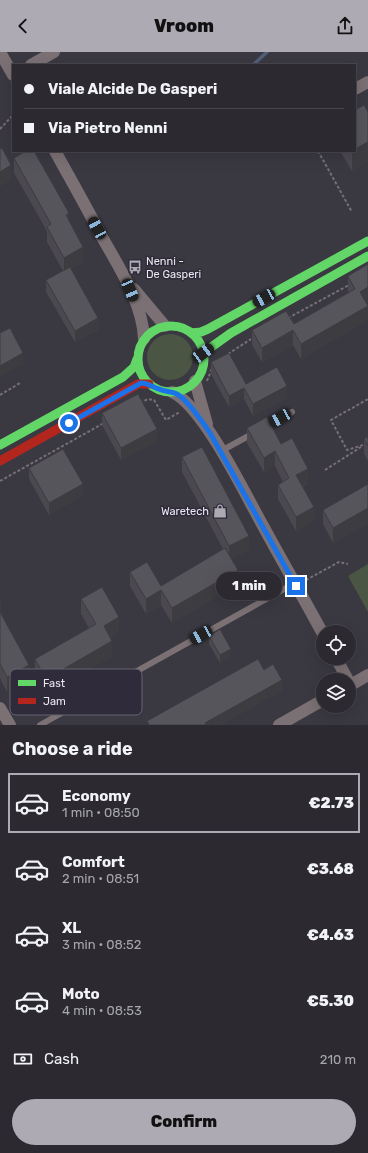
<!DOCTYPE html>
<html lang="en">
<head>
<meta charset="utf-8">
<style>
  :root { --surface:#2c2a30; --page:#38363c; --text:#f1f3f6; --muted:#a6a7ab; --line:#48464c; --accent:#adaab4 }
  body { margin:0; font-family:Rubik,sans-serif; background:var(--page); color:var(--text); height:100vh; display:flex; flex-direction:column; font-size:15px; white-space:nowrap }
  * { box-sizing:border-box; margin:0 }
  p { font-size:13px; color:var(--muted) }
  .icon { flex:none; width:22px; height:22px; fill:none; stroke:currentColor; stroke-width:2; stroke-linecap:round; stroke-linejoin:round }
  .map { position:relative; height:673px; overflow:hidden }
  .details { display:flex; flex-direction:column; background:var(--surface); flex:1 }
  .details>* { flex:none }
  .top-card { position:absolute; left:12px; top:12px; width:344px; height:88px; border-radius:0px; box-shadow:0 4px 16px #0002,0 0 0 1px var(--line); display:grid; align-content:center; height:88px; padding:0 12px; background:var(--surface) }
  .controls { position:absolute; left:316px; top:573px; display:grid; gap:8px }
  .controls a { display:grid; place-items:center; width:40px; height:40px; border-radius:50%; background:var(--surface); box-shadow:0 4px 16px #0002,0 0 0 1px var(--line); font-size:20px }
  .end { position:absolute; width:18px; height:18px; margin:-9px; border:5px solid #1a73e8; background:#fff; box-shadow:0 0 0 2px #fff }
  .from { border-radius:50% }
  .bubble { position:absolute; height:28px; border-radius:14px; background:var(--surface); box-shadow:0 4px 16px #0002,0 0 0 1px var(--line); font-size:13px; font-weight:800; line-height:28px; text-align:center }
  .car { position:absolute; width:12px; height:24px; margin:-12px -6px; border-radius:5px; box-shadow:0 0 3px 1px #0007; background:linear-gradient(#222 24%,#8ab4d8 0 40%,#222 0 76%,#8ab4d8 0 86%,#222 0) }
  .top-card b { display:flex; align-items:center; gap:14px; height:38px; font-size:15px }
  .top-card b+b { border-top:1px solid var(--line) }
  .top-card i { width:10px; height:10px; background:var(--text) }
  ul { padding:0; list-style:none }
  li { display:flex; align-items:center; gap:12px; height:60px; margin:0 8px 6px; padding:0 4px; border:2px solid transparent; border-radius:0px }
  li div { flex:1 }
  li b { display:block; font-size:15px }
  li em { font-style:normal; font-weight:800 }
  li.current { border-color:var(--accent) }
  li>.icon { width:36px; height:36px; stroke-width:1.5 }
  h2 { padding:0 12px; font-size:18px; line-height:48px }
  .pay { display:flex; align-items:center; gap:10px; height:44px; padding:0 12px; font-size:15px }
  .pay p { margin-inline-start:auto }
  .button { display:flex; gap:8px; margin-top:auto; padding:8px 12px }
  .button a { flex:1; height:46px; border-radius:24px; background:var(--accent); color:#111; font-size:16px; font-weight:800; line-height:46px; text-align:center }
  header { display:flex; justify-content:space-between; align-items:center; height:52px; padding:0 12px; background:var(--accent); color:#111; font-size:18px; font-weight:800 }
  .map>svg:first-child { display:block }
  .green { fill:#4a5643 }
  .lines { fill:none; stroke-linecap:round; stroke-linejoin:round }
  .stream { stroke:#505e78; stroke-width:3.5 }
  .path { stroke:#766f73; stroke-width:2; stroke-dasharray:3 2; stroke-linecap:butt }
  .lane { stroke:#7b7073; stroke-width:6 }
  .street { stroke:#7b7073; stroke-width:12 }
  .fast { stroke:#63d668; stroke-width:9 }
  .jam { stroke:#b3261e; stroke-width:9 }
  .wall { fill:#4b494f }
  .shaded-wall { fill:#3d3c40 }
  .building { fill:#57555c; stroke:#3d3c40 }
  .route { stroke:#1a73e8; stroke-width:5 }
  .labels { text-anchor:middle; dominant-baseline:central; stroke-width:3; stroke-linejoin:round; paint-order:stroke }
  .poi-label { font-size:11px; fill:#ebe8f2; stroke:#2f2b3a; text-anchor:start }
  .key { fill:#2f2b3a; stroke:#676471; stroke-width:1 }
  .key-label { font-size:11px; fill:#ebe8f2 }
</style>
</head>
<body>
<header><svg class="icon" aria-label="back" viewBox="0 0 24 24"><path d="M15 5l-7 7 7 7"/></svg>Vroom<svg class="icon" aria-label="share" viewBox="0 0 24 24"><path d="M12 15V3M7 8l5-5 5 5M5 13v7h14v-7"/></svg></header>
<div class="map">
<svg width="368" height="673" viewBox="0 0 368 673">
  <rect width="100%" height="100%" fill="#3a3840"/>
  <!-- green -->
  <path class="green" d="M147 305a23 23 0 1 1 46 0a23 23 0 1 1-46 0Z
    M368,512V560L348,524Z"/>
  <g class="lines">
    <!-- stream -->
    <path class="stream" d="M253,13L267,0"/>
    <!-- path -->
    <path class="path" d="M0,77L13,63
      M318,99L352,160
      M288,266L349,233
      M228,302L251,287
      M207,329L213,314
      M0,343L20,331
      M140,351L148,347L154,348L166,368L180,360
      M363,393L347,398L331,368L368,347
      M325,418L361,395
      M0,429L104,371
      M306,528L339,510L348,512"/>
    <!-- lane -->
    <path class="lane" d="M264,375L292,360
      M221,399L254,381
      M40,673L295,531"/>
    <!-- street -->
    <path class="street" d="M0,0L13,23
      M31,13L54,0
      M355,37L368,30
      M55,99C71,128 87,156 102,185C119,215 143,252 144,287
      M134,237L165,274
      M195,329L207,372
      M172,340C203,354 244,440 262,472C282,509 303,545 323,582
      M336,606L348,628
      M349,634L368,623
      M0,656L10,673
      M279,673L323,648"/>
    <!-- fast -->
    <path class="fast" d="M138 307a33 33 0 1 1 66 0a33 33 0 1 1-66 0Z
      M191,281L201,280L208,277L368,189
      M203,301L231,281L368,204
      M0,393L123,325L134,315L137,307"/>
    <!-- jam -->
    <path class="jam" d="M0,409L138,332H149"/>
  </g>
  <!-- wall -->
  <path class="wall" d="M368,60V110L352,119L340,99H355Z
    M14,106L69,170L83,210L71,217L98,278L75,290L46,240V228L63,219L47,190V179L14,121Z
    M348,224L366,251L368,268L301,307L293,293L262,310L252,293V278L294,272L349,240L348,239Z
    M211,310L246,332L287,346L253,364L244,347L229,355L211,322Z
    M102,361L157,389L121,408L102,373Z
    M247,376L281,392L308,431L303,435L314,469L296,479L278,447V433L283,430L275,414L264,420L247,391Z
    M368,385V409L364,402V387Z
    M182,405L249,498L232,507L238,532L172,571L161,553L146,562L130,534V520L161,534L223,497L182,420Z
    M29,416L83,443L49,463L29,427Z
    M368,432V471L333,491L323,472V458Z
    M0,544L1,560L29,628L7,640L0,626Z
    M81,547L119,579L110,585L112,604L46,642L35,622V607L89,576L81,562Z
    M209,584L231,605L220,611L209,592Z"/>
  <!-- shaded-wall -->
  <path class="shaded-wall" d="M368,90V110L352,119V99H355V97Z
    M11,113V128L0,135V120Z
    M69,161V176L66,163Z
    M83,195V210L64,221V206Z
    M368,235V250L360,255V240Z
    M368,254V268L301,307V292Z
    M98,266V278L75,290V279Z
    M293,278V293L262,310V296Z
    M23,301V312L0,325V314Z
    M287,334V346L253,364V352Z
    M244,336V347L229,355V344Z
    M157,377V389L121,408V396Z
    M275,399V414L264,420V406Z
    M308,417V431L296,438V423Z
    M83,432V443L49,463V451Z
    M314,455V469L296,479V465Z
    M368,456V471L333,491V476Z
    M249,484V498L229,509V494Z
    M238,518V532L172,571V556Z
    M161,538V553L146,562V547Z
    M0,546H1V560L0,561Z
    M119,565V579L104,588V574Z
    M112,589V604L46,642V627Z
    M231,597V605L220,611V603Z
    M29,613V628L7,640V625Z
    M282,628V639L222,673H205V671Z"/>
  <!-- building -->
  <path class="building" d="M364,53L368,60V90L355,97V58Z
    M2,96L11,113L0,120V97Z
    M26,99H34L69,161L66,163L83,195L64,206L47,175L51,172L14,106Z
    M368,212V235L360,240L368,254L301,292L293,278L262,296L252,278L286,259L294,272L355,237L348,224Z
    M70,215L98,266L75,279L46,228Z
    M10,276L23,301L0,314V281Z
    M229,301L246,332L277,315L287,334L253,352L244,336L229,344L211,310Z
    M138,342L157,377L121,396L102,361Z
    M267,365L281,392L292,386L308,417L296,423L314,455L296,465L278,433L289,426L275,399L264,406L247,376Z
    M368,385V394L364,387Z
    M202,395L249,484L229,494L182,405Z
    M63,397L83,432L49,451L29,416Z
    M368,432V456L333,476L323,458Z
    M225,496L238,518L172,556L161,538L146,547L130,520L147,510L161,534Z
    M102,535L119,565L104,574L112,589L46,627L35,607L96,572L81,547Z
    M0,560L29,613L7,625L0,612Z
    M220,577L231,597L220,603L209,584Z
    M258,607L264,618L273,612L282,628L205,671L206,673H149L147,669Z"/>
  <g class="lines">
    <!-- route -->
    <path class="route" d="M69,371L141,331C149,331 152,335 159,337C165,340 171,339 177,342C188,348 203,371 210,381L296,534"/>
  </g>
  <!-- icons -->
  <defs>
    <g id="bus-bare" transform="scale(1.08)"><path d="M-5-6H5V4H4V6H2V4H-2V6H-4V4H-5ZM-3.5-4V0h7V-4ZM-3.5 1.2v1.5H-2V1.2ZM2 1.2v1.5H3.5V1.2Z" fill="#adaab4" stroke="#2f2b3a" stroke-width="2.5" paint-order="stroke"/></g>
    <g id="shop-bare" transform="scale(1.08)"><path d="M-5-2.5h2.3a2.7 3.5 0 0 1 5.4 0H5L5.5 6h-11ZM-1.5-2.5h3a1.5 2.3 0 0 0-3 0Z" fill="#adaab4" stroke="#2f2b3a" stroke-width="2.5" paint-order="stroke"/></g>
  </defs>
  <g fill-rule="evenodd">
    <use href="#bus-bare" x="135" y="215"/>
    <use href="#shop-bare" x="220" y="459"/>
  </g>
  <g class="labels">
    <!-- poi labels -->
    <g class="poi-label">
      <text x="146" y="209">Nenni -<tspan x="146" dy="13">De Gasperi</tspan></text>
      <text x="209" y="459" text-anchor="end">Waretech</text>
    </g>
  </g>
  <!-- legend -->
  <rect x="10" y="617" width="132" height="46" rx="6" class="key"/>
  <rect x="18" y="628" width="18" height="6" fill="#63d668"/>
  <rect x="18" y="646" width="18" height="6" fill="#b3261e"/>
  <g class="key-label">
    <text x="43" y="635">Fast</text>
    <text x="43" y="653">Jam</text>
  </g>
</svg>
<div class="controls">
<a><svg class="icon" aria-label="locate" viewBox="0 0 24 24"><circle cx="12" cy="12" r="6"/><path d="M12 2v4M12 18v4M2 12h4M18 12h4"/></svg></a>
<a><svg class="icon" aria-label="layers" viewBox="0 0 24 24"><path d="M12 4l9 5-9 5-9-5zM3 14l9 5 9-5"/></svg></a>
</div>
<i class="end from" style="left:69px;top:371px"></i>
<i class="end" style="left:296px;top:534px"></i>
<div class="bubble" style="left:216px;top:520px;width:66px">1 min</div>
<i class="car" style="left:97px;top:176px;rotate:331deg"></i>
<i class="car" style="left:130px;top:238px;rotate:157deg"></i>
<i class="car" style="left:264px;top:246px;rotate:241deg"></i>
<i class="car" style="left:203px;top:301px;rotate:54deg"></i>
<i class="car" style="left:280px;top:366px;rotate:241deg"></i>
<i class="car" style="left:201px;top:583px;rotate:241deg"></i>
<div class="top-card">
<b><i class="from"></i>Viale Alcide De Gasperi</b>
<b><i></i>Via Pietro Nenni</b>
</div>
</div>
<section class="details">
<h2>Choose a ride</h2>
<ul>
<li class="current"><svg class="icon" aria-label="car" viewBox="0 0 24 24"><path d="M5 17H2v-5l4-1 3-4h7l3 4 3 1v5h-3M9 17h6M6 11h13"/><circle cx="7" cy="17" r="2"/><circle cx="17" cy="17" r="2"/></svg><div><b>Economy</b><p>1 min · 08:50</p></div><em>€2.73</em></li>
<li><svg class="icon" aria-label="car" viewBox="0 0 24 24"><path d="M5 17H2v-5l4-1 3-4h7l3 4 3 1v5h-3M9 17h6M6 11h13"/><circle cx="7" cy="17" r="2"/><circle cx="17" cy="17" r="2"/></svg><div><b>Comfort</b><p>2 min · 08:51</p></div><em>€3.68</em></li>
<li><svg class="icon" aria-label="car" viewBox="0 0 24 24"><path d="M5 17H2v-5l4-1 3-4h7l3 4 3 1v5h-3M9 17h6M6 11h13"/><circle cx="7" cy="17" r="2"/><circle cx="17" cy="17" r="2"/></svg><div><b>XL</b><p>3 min · 08:52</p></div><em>€4.63</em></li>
<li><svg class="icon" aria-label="car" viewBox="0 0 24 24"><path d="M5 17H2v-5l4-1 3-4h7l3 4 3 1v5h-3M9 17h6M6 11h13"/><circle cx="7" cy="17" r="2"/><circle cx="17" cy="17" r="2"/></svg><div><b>Moto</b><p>4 min · 08:53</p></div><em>€5.30</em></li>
</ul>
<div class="pay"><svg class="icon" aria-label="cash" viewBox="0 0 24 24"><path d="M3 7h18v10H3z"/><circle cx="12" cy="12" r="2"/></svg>Cash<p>210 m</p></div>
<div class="button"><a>Confirm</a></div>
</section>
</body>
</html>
